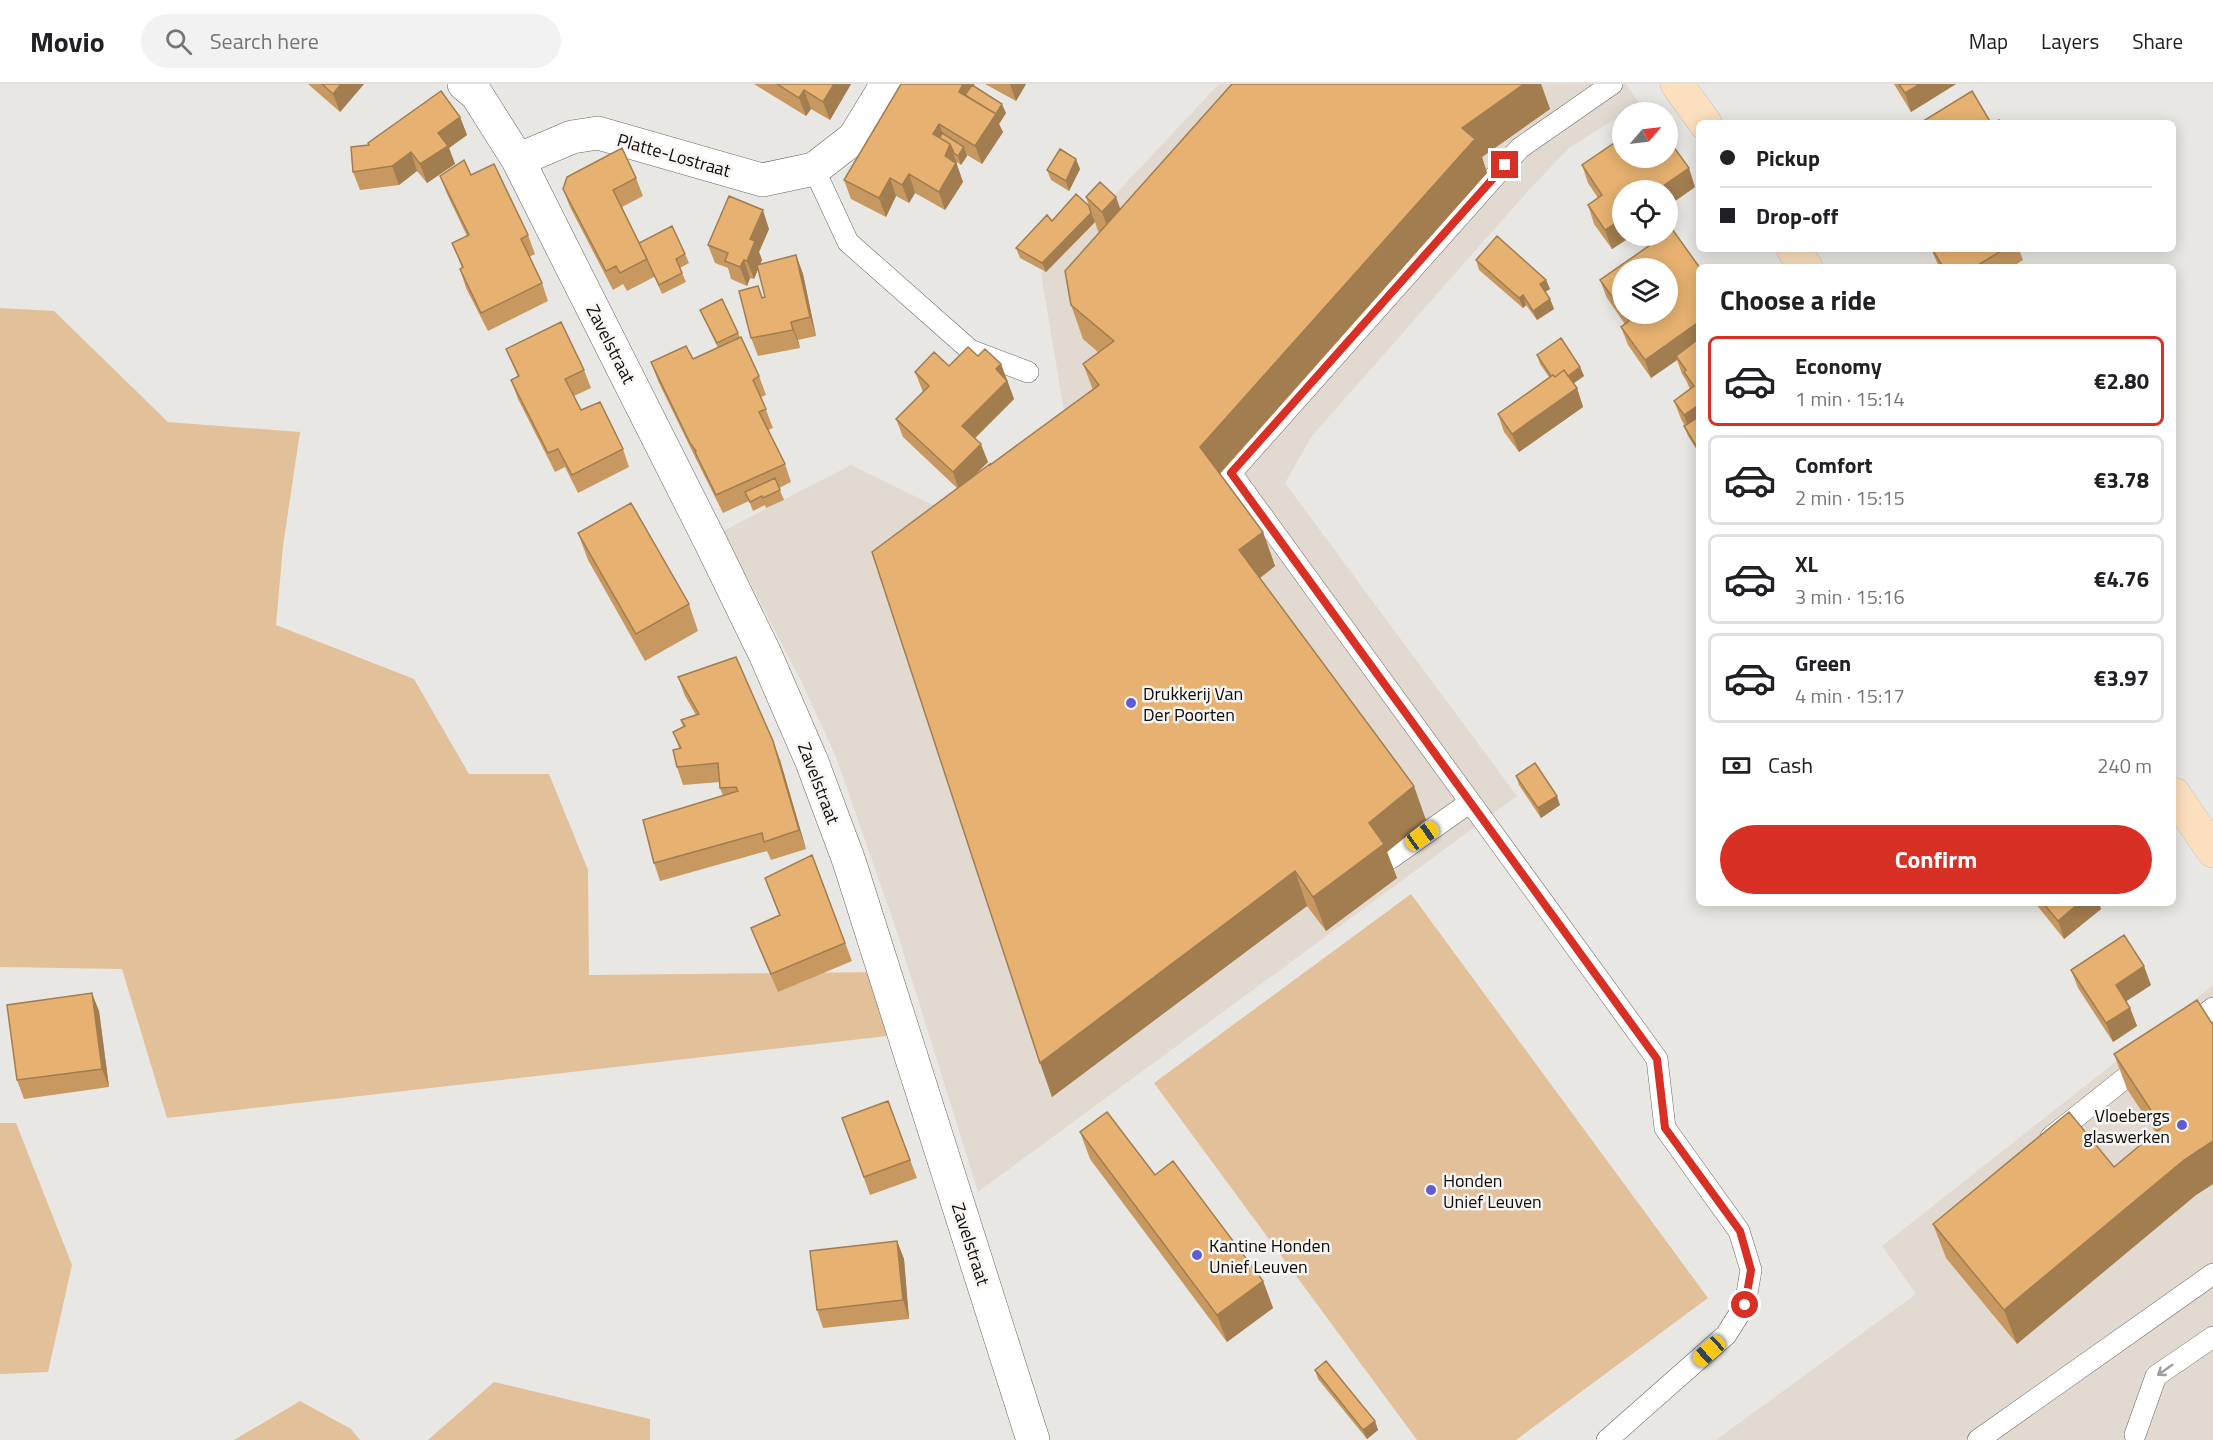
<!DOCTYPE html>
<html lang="en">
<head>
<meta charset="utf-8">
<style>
  :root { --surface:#fff; --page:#f2f2f2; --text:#202124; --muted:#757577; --line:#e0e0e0; --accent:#d93025 }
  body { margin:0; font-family:"Titillium Web",sans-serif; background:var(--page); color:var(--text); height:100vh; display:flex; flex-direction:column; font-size:22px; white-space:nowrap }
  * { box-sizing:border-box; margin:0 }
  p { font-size:20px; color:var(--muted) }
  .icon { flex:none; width:33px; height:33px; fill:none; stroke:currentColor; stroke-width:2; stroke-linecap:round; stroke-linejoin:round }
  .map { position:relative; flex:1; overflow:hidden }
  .side { position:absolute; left:1696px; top:180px; width:480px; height:642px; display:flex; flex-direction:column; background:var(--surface); border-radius:9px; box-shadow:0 3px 15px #0003 }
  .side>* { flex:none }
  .banner { position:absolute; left:1696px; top:36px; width:480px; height:132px; border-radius:9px; box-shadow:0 3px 15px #0003; display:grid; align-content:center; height:132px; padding:0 24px; background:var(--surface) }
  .needle { width:39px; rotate:62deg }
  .buttons { position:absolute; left:1612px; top:18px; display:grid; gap:12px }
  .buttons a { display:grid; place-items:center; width:66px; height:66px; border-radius:50%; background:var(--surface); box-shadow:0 3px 15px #0003; font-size:30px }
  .end { position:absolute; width:27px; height:27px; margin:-14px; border:8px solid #d93025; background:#fff; box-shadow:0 0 0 3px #fff }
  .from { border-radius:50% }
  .car { position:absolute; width:18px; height:36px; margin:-18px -9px; border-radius:8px; box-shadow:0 0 4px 2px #0007; background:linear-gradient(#f5c518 24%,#345 0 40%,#f5c518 0 76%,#345 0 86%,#f5c518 0) }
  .banner b { display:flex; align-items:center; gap:21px; height:57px; font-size:22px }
  .banner b+b { border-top:2px solid var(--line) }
  .banner i { width:15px; height:15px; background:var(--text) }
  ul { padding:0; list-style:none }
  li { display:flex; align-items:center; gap:18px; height:90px; margin:0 12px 9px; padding:0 12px; border:3px solid var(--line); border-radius:9px }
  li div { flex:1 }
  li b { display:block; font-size:22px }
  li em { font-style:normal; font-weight:700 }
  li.on { border-color:var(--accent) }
  li>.icon { width:54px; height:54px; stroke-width:1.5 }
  h2 { padding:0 24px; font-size:27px; line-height:72px }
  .pay { display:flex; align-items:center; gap:15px; height:66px; padding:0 24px; font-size:22px }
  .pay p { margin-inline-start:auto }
  .cta { display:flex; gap:12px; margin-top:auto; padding:12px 24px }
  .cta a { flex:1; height:69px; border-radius:36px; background:var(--accent); color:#fff; font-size:24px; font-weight:700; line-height:69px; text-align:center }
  header { display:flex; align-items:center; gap:36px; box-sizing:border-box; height:84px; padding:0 30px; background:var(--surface); border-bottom:2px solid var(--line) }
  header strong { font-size:28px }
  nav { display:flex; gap:33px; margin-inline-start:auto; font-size:21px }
  .search { width:420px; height:54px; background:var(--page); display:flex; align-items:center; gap:15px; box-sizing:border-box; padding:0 21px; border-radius:33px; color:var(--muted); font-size:22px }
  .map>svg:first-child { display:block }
  .built { fill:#e2dad1 }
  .green { fill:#e2c099 }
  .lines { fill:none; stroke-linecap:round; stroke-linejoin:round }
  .lane-casing { stroke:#6a6765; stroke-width:22 }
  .street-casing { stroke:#6a6765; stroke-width:34 }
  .primary-casing { stroke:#c5c5c5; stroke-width:34 }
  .lane { stroke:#fff; stroke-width:21 }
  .street { stroke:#fff; stroke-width:33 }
  .primary { stroke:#fbdfbe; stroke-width:33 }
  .wall { fill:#c79961; fill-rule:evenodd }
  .shaded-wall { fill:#a27d4f }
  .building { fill:#e7b271; stroke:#a27d4f; stroke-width:1.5 }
  .oneway { stroke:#9f9e9e }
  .route { stroke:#d93025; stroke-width:8 }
  .poi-dot { fill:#615cd5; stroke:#f7f4f1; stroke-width:2 }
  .labels { text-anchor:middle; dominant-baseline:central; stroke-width:5; stroke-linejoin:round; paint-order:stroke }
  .street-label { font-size:18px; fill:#0e0d0c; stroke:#f7f4f1 }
  .poi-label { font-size:18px; fill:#0e0d0c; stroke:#f7f4f1; text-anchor:start }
</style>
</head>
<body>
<header>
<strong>Movio</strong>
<div class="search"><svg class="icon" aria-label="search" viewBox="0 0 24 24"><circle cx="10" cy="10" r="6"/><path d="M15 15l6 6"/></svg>Search here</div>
<nav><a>Map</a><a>Layers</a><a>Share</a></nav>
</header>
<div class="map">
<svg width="2213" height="1356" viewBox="0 0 2213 1356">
  <rect width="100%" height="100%" fill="#e9e7e4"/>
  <!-- built -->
  <path class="built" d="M1219,0H1626L1640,20L1623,28V30L1569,64L1527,108L1312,352L1285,399L1517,712L978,1108L896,845L836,673L801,597L723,447L851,381L937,423L1064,328L1041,189Z
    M2213,901V1356H1716L1916,1210L1882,1162Z"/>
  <!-- green -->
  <path class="green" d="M0,224L54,227L168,338L300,348L283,462L276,541L414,595L469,690H549L588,786L589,891L884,888L905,950L167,1034L122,885L0,883Z
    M1411,810L1708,1214L1516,1356H1417L1154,999Z
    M0,1039H16L72,1181L48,1288L0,1290Z
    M494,1298L650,1335V1356H428Z
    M300,1317L351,1345L360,1356H234Z"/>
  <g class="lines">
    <!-- lane casing -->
    <g class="lane-casing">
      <path id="lane" d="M814,85L848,158L970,266L1028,288
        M1391,774L1469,719
        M2185,946L2213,924
        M2051,1053L2144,979
        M2135,1351L2156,1292L2213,1253
        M1607,1356L1726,1251L1745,1221L1751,1186L1739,1147L1665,1044L1657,975L1231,389L1520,64L1612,0
        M1978,1356L2213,1190"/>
    </g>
    <!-- street casing -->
    <g class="street-casing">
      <path id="street" d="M464,0L477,11L518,76L711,459L766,572L812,678L849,777L1033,1356
        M518,76L572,53L598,49L762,96L814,85L854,54L887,0"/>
    </g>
    <!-- primary casing -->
    <g class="primary-casing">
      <path id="primary" d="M1677,0L1705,39
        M1793,165L1806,183
        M2174,710L2213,767"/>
    </g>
    <!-- lane -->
    <use href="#lane" class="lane"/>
    <!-- street -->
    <use href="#street" class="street"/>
    <!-- primary -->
    <use href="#primary" class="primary"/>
  </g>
  <!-- wall -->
  <path class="wall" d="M308,0H364L340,28Z
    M754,0H851L830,36L811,25L806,32Z
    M901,0H974L975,3L1006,29L999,40L1003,48L982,80L967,71V72L961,81L957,78L956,80L963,98L945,126L915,109L909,119L896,112L886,133L851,115L844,96Z
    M985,0H1026L1016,17Z
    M1232,0H1541L1550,25L1482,73L1487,89L1220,390L1263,448L1275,482L1259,494L1426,736L1387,768L1397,794L1326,847L1307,822L1052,1013L957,404L903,353L896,335L923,308L915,288L949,282L978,272L1001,280L1014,315L975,354L988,378L977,389L990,381L1093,306L1083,280L1099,269L1083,255L1071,221L1100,149L1098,147L1095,138L1046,188L1020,174L1016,164L1052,137L1089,122L1086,113H1116L1120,125Z
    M1894,0H1956L1911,28Z
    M460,33L467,51L449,64L455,80L427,99L417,87L399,101L360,106L353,88Z
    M1582,81L1695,103L1668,122V106L1623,152H1632L1612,165L1594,140L1588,121L1598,114L1588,99Z
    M1080,85L1069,107L1051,96L1047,86Z
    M471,91L528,151L535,170L529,173L542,199L548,217L488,247L466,204L460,185L462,184L452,159L467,152L447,110L440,92Z
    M636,94L643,112L622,123L639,159L685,170L689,179L680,184L686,198L662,210L654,192V193L627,207L623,200L613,206L570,123L563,105Z
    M769,145L759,168L762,176L760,180L796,171L803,190L816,252L798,256L800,264L758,272L751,254L758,202L763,214L765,213L758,185L754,195L750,194L747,202L731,195L728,184L715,179L708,161Z
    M1672,145L1700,184V371L1688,352L1684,342H1685L1681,335L1674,317L1690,305L1686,296L1682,290L1677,276L1651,294L1628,261L1621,243L1625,240L1607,214L1600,196L1663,152H1668V148ZM1623,184H1668V230H1623Z
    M1931,165H2019L2023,176L2012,183H1939Z
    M1476,176L1546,196L1550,205L1545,208L1550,215L1554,225L1537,236L1526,221L1523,224L1479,186Z
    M700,226L738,249L759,292L766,311L761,313L773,344L768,346L785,380L791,398L779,404L784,416L766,424L765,421L753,427L749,417L723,429L697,377L658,297L651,278L693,275L718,264L704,235Z
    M506,265L584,286L591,304L574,312L581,326L623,365L629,383L578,409L565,383L555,388L518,315L511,296L518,293Z
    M1537,271L1580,283L1584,292L1573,299L1577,304L1583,323L1519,368L1504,348L1498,330L1549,293L1540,280Z
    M578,449L689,520L698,547L645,577L588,476Z
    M678,593L780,676L806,765L771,776L767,767L660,797L654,779L723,712L720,704V698L683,701L677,683L679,664L673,648L683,643L681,636L696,631L685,612Z
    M1516,692L1560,721L1541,734L1519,701Z
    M812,771L852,877L778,908L758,862L751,844L779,831L765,794Z
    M2035,819H2099L2101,825L2064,855Z
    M2071,886L2151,901L2126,917L2130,924L2137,942L2113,958L2078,904Z
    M99,927L109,1003L24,1015L17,996Z
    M2213,941V1100L2196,1111L2017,1260L1946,1174L1933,1140L2114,1083L2156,1049L2127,1005L2114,970Z
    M888,1017L917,1094L870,1111L842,1034Z
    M1080,1048L1155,1091L1263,1197L1273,1224L1227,1258L1090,1075Z
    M897,1157L904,1175L909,1235L823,1244L817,1226Z
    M1315,1286L1375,1337L1378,1346L1367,1355L1318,1295Z"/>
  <!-- shaded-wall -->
  <path class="shaded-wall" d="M341,0H364L340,28L333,10Z
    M834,0H851L830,36L823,18Z
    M963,0H974L977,8L969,21L959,8Z
    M1010,0H1026L1016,17Z
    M1524,0H1541L1550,25L1482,73L1487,89L1213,397L1200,363L1462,44Z
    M1920,0H1956L1911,28L1905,9Z
    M804,6L811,25L806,32L799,14Z
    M1002,20L1006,29L999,40L1003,48L982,80L975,62Z
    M460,33L467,51L449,64L455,80L427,99L420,80L438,49Z
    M939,40L946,58L933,50Z
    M950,60L963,98L945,126L939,108L945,72Z
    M964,63L967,72L961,81L958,72Z
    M411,68L417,87L399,101L392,82Z
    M1076,75L1080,85L1069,107L1066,97Z
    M1689,84L1695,103L1668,122V106H1657Z
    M909,90L915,109L909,119L902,101Z
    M890,94L896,112L886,133L879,114Z
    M1116,113L1128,147L1114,162L1102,128Z
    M763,126L769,145L759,168L762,176L754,195L747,177L750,155Z
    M1091,129L1095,138L1046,188L1042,179Z
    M1623,134V152H1632L1612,165L1605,146Z
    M796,171L803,190L816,252L810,233Z
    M744,176L750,194L747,202L740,183Z
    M1546,196L1550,205L1543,209L1540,200Z
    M1523,211L1526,221L1523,224L1519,214Z
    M1550,215L1554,225L1537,236L1533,227Z
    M1700,237V260L1678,275L1676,272L1677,276L1651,294L1645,276Z
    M791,238L798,256L800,264L793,246Z
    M1001,280L1014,315L969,360L962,342L996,285Z
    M1580,283L1584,292L1560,309L1556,300Z
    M1577,304L1583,323L1519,368L1512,350Z
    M1700,320V343L1690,350L1684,331Z
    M981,360L988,378L959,406L953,388Z
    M1263,448L1275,482L1251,501L1239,466Z
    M773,657L780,676L806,765L799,746Z
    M1414,702L1426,736L1387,768L1397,794L1326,847L1313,813L1369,739Z
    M1557,712L1560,721L1541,734L1538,724Z
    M1295,787L1307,822L1052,1013L1040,979Z
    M2079,819H2099L2101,825L2064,855L2058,837Z
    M2144,882L2151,901L2122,920L2116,901Z
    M92,909L99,927L109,1003L102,985Z
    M2130,924L2137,942L2113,958L2106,939Z
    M2213,1057V1100L2196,1111L2017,1260L2004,1226L2184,1076Z
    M897,1157L904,1175L909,1235L903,1216Z
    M1263,1197L1273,1224L1227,1258L1217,1231Z
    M1375,1337L1378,1346L1367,1355L1363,1346Z"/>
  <!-- building -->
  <path class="building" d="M322,0H341L333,10Z
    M777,0H834L823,18L804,6L799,14Z
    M901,0H963L959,8L996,30L975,62L939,40L933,50L950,60L945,72L956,79L939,108L909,90L902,101L890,94L879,114L844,96Z
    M1232,0H1524L1462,44L1475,55L1200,363L1263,448L1239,466L1414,702L1369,739L1384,760L1313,813L1295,787L1040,979L872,468L990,380V381L1099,301L1083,280L1114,257L1071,221L1065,187Z
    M1899,0H1920L1905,9Z
    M972,1L1002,20L996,30L965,11Z
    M441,7L460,33L438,49L448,62L420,80L411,68L392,82L353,88L351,63L369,61L368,59Z
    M1972,7L1991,39H1920Z
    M1999,36L2001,39H1993Z
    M942,49L964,63L958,72L954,69L950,60L940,54Z
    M1623,53V74H1668V55L1689,84L1657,106H1623V134L1605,146L1588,121L1602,111L1582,81Z
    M622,64L636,94L613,106L647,175L620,189L616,182L606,187L563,105L567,93Z
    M1060,65L1076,75L1066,97L1047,86Z
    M464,76L471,91L494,80L528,151L521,155L542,199L481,229L460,185L463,183L452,159L469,151L440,92Z
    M1100,98L1116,113L1102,128L1086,113Z
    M1076,110L1089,122L1091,129L1042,179L1016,164L1047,131L1052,137Z
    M729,112L763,126L750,155L755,157L747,177L744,176L740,183L725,177L728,169L708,161Z
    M672,142L685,170L676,175L682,189L659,201L639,159Z
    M1672,145L1700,184V237L1645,276L1621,243L1629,237L1624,230H1668V184H1623V228L1600,196L1663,152H1668V148Z
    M1497,152L1546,196L1540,200L1550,215L1533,227L1523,211L1519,214L1476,176Z
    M1932,165H2004L1975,183H1943Z
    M796,171L810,233L791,238L793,246L751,254L739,207L758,202L762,214L765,213L757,181Z
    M722,215L738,249L717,259L700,226Z
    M561,238L584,286L565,295L581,326L600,318L623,365L572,391L558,365L548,369L511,296L519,292L506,265Z
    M741,253L759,292L753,296L766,325L759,328L785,380L716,411L695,368L696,367L690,359L651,278L686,262L693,275Z
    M1561,254L1580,283L1568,292L1564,286L1555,293L1553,291L1551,292L1537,271Z
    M1696,257L1700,262V320L1684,331L1674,317L1694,302L1684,288L1686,286L1676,272Z
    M968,263L978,272L985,265L1001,280L996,285L1007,297L962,342L981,360L953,388L896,335L929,302L915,288L934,268L949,282Z
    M1564,286L1577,304L1512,350L1498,330L1553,291L1555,293Z
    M1700,332V364L1698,365L1684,342Z
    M775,394L780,406L763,414L762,412L750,418L745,408Z
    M631,419L689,520L636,550L578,449Z
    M736,573L773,657L799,746L764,758L762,749L654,779L643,736L738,707L736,703L720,704L718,679L677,683L673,666L681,664L673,648L685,642L681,636L699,630L678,593Z
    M1535,679L1557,712L1538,724L1516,692Z
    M812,771L845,859L771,890L751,844L780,831L765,794Z
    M2043,819H2079L2058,837Z
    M2124,851L2144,882L2116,901L2130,924L2106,939L2071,886Z
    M92,909L102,985L17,996L7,921Z
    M2197,916L2213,941V1057L2184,1076L2004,1226L1933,1140L2069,1028L2114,1083L2162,1043L2114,970Z
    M888,1017L910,1076L864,1093L842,1034Z
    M1107,1028L1155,1091L1173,1077L1263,1197L1217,1231L1080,1048Z
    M897,1157L903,1216L817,1226L810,1167Z
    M1326,1277L1375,1337L1363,1346L1315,1286Z"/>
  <!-- one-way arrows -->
  <defs><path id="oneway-shaft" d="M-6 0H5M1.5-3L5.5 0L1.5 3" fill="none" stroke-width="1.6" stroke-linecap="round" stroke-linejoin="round" transform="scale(1.5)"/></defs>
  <use class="oneway" href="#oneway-shaft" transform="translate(2165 1286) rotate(145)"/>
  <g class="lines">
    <!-- route -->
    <path class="route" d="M1505,81L1231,389L1657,975L1665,1044L1740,1147L1751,1186L1745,1221"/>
  </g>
  <!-- markers -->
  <g class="poi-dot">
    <circle cx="1131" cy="619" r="6"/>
    <circle cx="2182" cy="1041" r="6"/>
    <circle cx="1431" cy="1106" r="6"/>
    <circle cx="1197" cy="1171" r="6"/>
  </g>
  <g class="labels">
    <!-- street labels -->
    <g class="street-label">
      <text transform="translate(674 71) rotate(16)">Platte-Lostraat</text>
      <text transform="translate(611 260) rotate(63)">Zavelstraat</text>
      <text transform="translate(819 699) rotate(69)">Zavelstraat</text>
      <text transform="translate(971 1160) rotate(72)">Zavelstraat</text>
    </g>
    <!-- poi labels -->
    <g class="poi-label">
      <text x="1143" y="609">Drukkerij Van<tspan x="1143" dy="21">Der Poorten</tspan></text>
      <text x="2170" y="1031" text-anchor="end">Vloebergs<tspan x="2170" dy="21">glaswerken</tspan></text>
      <text x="1443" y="1096">Honden<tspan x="1443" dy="21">Unief Leuven</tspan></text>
      <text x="1209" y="1161">Kantine Honden<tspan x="1209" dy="21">Unief Leuven</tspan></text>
    </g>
  </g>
</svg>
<div class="buttons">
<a><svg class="needle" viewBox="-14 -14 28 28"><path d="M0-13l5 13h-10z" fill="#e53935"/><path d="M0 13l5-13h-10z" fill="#757577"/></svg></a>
<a><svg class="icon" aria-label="locate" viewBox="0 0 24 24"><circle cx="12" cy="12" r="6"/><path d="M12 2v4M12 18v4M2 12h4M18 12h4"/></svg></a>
<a><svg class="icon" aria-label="layers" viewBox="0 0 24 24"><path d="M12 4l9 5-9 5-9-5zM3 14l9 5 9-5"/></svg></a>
</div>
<i class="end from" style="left:1745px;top:1221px"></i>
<i class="end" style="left:1505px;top:81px"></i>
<i class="car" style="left:1422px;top:752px;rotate:55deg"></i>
<i class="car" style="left:1709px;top:1267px;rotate:228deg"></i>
<div class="banner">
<b><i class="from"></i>Pickup</b>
<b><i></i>Drop-off</b>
</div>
<section class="side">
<h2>Choose a ride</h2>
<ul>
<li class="on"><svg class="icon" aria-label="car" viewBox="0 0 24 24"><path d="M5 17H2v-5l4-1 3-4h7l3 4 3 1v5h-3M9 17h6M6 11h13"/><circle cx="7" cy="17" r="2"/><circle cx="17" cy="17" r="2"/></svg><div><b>Economy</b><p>1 min · 15:14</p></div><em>€2.80</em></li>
<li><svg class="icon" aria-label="car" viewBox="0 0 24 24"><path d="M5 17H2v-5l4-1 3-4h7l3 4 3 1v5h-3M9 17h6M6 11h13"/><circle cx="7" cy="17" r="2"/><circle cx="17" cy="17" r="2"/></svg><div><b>Comfort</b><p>2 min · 15:15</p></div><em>€3.78</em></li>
<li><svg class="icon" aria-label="car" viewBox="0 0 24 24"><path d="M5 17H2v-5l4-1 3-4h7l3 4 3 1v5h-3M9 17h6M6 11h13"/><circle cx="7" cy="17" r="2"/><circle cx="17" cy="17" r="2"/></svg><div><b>XL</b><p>3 min · 15:16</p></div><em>€4.76</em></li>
<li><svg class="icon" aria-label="car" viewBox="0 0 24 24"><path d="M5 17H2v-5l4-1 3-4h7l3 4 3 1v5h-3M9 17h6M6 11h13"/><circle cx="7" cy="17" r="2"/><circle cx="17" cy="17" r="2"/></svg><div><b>Green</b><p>4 min · 15:17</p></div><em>€3.97</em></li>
</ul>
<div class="pay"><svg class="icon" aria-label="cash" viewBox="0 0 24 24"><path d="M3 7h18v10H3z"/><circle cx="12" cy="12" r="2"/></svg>Cash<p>240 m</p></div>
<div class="cta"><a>Confirm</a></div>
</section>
</div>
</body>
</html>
